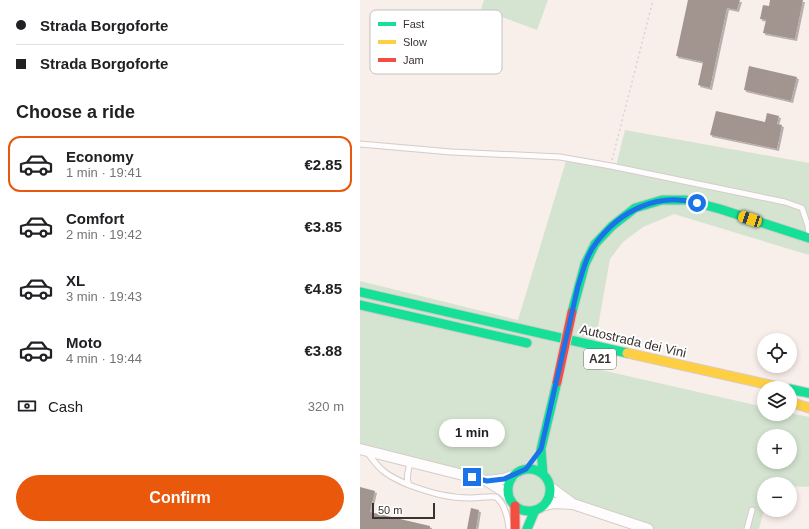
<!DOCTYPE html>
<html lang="en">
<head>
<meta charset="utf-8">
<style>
  :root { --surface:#fff; --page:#f6f6f6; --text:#202124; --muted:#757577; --line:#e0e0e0; --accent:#ea580c }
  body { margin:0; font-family:Helvetica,sans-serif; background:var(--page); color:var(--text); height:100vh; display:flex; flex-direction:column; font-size:15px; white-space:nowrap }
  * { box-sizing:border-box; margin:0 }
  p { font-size:13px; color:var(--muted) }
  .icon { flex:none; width:22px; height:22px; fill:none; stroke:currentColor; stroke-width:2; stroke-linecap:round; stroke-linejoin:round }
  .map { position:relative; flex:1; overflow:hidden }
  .drawer { display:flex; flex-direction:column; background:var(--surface); width:360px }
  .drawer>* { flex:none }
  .banner { display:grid; align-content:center; height:88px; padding:0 16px; background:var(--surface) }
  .tools { position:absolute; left:397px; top:333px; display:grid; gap:8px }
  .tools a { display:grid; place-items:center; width:40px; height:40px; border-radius:50%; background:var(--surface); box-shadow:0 2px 6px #0003; font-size:20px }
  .scale { position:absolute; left:12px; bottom:10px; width:63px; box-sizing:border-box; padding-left:4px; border:2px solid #39322f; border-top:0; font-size:11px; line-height:14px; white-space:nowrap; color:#39322f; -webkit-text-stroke:3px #fff; paint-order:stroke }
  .end { position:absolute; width:18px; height:18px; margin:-9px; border:5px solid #1a73e8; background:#fff; box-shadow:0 0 0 2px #fff }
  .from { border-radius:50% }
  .bubble { position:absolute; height:28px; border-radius:14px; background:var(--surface); box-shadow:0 2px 6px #0003; font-size:13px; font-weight:600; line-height:28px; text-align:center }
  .car { position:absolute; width:12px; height:24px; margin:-12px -6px; border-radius:5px; box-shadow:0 0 3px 1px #0007; background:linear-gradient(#f5c518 24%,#345 0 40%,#f5c518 0 76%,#345 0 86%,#f5c518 0) }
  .banner b { display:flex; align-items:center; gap:14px; height:38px; font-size:15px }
  .banner b+b { border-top:1px solid var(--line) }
  .banner i { width:10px; height:10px; background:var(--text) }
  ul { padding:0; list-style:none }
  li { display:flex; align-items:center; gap:12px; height:56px; margin:0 8px 6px; padding:0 8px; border:2px solid transparent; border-radius:12px }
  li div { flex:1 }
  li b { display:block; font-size:15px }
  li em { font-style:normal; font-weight:600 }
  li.active { border-color:var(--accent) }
  li>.icon { width:36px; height:36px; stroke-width:1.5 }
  h2 { padding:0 16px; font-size:18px; line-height:48px }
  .pay { display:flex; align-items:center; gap:10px; height:44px; padding:0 16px; font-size:15px }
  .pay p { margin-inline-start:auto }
  .button { display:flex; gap:8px; margin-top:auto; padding:8px 16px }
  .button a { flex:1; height:46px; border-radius:24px; background:var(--accent); color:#fff; font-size:16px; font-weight:600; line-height:46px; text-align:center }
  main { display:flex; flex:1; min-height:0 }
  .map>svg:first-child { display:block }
  .green { fill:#d5e4d1; fill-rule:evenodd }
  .building { fill:#a2958f; filter:url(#shadow) }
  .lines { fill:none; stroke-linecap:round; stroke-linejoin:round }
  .lane-casing { stroke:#d4ccc9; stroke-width:7 }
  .street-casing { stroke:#d4ccc9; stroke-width:12 }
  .fast-casing { stroke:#d4ccc9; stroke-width:11 }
  .slow-casing { stroke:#d4ccc9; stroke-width:11 }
  .jam-casing { stroke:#d4ccc9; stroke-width:11 }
  .path { stroke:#d7d4d3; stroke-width:1.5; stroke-dasharray:2 3; stroke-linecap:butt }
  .lane { stroke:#fefcfc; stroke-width:5 }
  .street { stroke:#fefcfc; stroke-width:10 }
  .fast { stroke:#16e098; stroke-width:9 }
  .slow { stroke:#ffcf43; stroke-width:9 }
  .jam { stroke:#f24e42; stroke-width:9 }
  .jam-bridge-casing { stroke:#d4ccc9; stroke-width:11; stroke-linecap:butt }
  .jam-bridge { stroke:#f24e42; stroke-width:9 }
  .route { stroke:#1a73e8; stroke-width:5 }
  .labels { text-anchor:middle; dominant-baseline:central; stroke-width:4; stroke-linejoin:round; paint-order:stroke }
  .shield { fill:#fff; stroke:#74706d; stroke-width:1 }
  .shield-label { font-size:12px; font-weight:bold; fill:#39322f }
  .street-label { font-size:13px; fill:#39322f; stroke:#fff }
  .key { fill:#fff; stroke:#c4c2c1; stroke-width:1 }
  .key-label { font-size:11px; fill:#39322f }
</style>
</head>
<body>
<main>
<section class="drawer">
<div class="banner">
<b><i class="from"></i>Strada Borgoforte</b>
<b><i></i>Strada Borgoforte</b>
</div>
<h2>Choose a ride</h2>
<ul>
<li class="active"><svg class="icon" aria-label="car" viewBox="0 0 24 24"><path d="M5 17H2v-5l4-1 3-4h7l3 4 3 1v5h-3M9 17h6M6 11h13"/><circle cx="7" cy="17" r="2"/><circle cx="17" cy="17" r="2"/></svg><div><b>Economy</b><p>1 min · 19:41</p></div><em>€2.85</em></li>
<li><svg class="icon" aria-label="car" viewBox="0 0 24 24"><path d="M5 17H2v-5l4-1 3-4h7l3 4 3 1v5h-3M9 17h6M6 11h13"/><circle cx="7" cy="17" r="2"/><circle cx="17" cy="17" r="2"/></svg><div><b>Comfort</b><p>2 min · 19:42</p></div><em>€3.85</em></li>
<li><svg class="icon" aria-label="car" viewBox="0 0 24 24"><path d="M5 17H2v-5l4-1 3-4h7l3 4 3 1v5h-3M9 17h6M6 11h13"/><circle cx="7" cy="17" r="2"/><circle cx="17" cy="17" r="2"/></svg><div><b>XL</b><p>3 min · 19:43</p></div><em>€4.85</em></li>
<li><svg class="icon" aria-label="car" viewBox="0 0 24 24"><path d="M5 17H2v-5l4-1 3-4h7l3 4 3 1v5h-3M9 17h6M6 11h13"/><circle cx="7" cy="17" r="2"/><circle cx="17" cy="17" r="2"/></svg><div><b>Moto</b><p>4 min · 19:44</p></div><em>€3.88</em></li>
</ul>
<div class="pay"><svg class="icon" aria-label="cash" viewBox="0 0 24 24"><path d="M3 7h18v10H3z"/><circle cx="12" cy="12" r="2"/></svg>Cash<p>320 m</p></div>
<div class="button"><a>Confirm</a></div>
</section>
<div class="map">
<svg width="449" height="529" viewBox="0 0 449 529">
  <defs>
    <filter id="shadow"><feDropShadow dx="2" dy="2" stdDeviation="0" flood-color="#0004"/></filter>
  </defs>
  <rect width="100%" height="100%" fill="#f8eeea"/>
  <!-- green -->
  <path class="green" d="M124,0H188L177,30L121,9Z
    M265,130L449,163V255L314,214L283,227L263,242L250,259L236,338L228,367L404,407V414H430V413L449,417V487L430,486V484H404V510L399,529H282L226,511L198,507L181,513L163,514L147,503L140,491L103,474L0,450V281L158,320L206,161L255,170ZM404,436H430V462H404Z"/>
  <!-- building -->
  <path class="building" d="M328,0H380L377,10L367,8L350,88L338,85L343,62L316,56Z
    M410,0H443L435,39L403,33L406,20L400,19L403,5L409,6Z
    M389,66L437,77L431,101L384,90Z
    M356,111L405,122L407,113L419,116L417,124L422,125L417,149L350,135Z
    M0,487L15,491L10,512L70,526V529H0Z
    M111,508L119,510L116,529H107Z"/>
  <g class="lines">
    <!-- lane casing -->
    <g class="lane-casing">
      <path id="lane" d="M0,144L91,152L200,157L251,166L425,202L442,208L448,226L449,237
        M7,452C21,472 28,476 49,485
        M50,462C49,470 45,478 49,485C71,493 88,498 111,498C120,498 128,496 136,497C145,504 148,519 149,529
        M387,529L392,510"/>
    </g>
    <!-- street casing -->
    <g class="street-casing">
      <path id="street" d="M0,449L127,481L143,491L149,497
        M127,481L144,479L155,475
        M190,487L213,504
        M184,505L194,503L213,504L288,529"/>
    </g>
    <!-- fast casing -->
    <g class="fast-casing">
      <path id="fast" d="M0,292L267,353
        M0,305L167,343
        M212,312L225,264L235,244L252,226L275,208L302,200H326L360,209L449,238
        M430,389L449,393
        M148 490a21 21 0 1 1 42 0a21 21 0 1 1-42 0Z
        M183,474L181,449L197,382
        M167,529L175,510"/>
    </g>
    <!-- slow casing -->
    <g class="slow-casing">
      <path id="slow" d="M267,353L424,388
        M430,402L449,408"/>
    </g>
    <!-- jam casing -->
    <g class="jam-casing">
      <path id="jam" d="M155,506V529"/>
    </g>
    <!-- path -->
    <path class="path" d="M252,160L293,0"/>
    <!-- lane -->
    <use href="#lane" class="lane"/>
    <!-- street -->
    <use href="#street" class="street"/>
    <!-- fast -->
    <use href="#fast" class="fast"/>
    <!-- slow -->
    <use href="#slow" class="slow"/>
    <!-- jam -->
    <use href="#jam" class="jam"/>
    <!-- jam-bridge casing -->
    <g class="jam-bridge-casing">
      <path id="jam-bridge" d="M197,382L212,312"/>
    </g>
    <!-- jam-bridge -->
    <use href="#jam-bridge" class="jam-bridge"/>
  </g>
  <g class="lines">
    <!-- route -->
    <path class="route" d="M112,477L127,481L144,479L166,469L181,449L218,286C223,271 226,256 236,243C260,211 297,192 337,203"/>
  </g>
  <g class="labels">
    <!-- shield labels -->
    <rect class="shield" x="224" y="349" width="32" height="20" rx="3"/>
    <g class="shield-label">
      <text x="240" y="359">A21</text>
    </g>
    <!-- street labels -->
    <g class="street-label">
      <text transform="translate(273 341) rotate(13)">Autostrada dei Vini</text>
    </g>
  </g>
  <!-- legend -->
  <rect x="10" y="10" width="132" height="64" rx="6" class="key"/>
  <rect x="18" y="22" width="18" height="4" fill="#16e098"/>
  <rect x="18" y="40" width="18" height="4" fill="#ffcf43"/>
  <rect x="18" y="58" width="18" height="4" fill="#f24e42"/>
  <g class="key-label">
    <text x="43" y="28">Fast</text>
    <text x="43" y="46">Slow</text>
    <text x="43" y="64">Jam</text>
  </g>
</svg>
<div class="tools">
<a><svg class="icon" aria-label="locate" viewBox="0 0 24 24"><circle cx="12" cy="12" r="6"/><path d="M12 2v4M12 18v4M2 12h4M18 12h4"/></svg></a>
<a><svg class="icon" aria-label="layers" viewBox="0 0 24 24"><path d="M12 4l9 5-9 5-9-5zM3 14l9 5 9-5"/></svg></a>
<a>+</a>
<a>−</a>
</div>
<div class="scale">50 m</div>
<i class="end from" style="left:337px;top:203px"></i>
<i class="end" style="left:112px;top:477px"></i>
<div class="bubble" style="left:79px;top:419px;width:66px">1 min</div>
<i class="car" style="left:390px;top:219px;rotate:288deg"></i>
</div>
</main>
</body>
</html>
